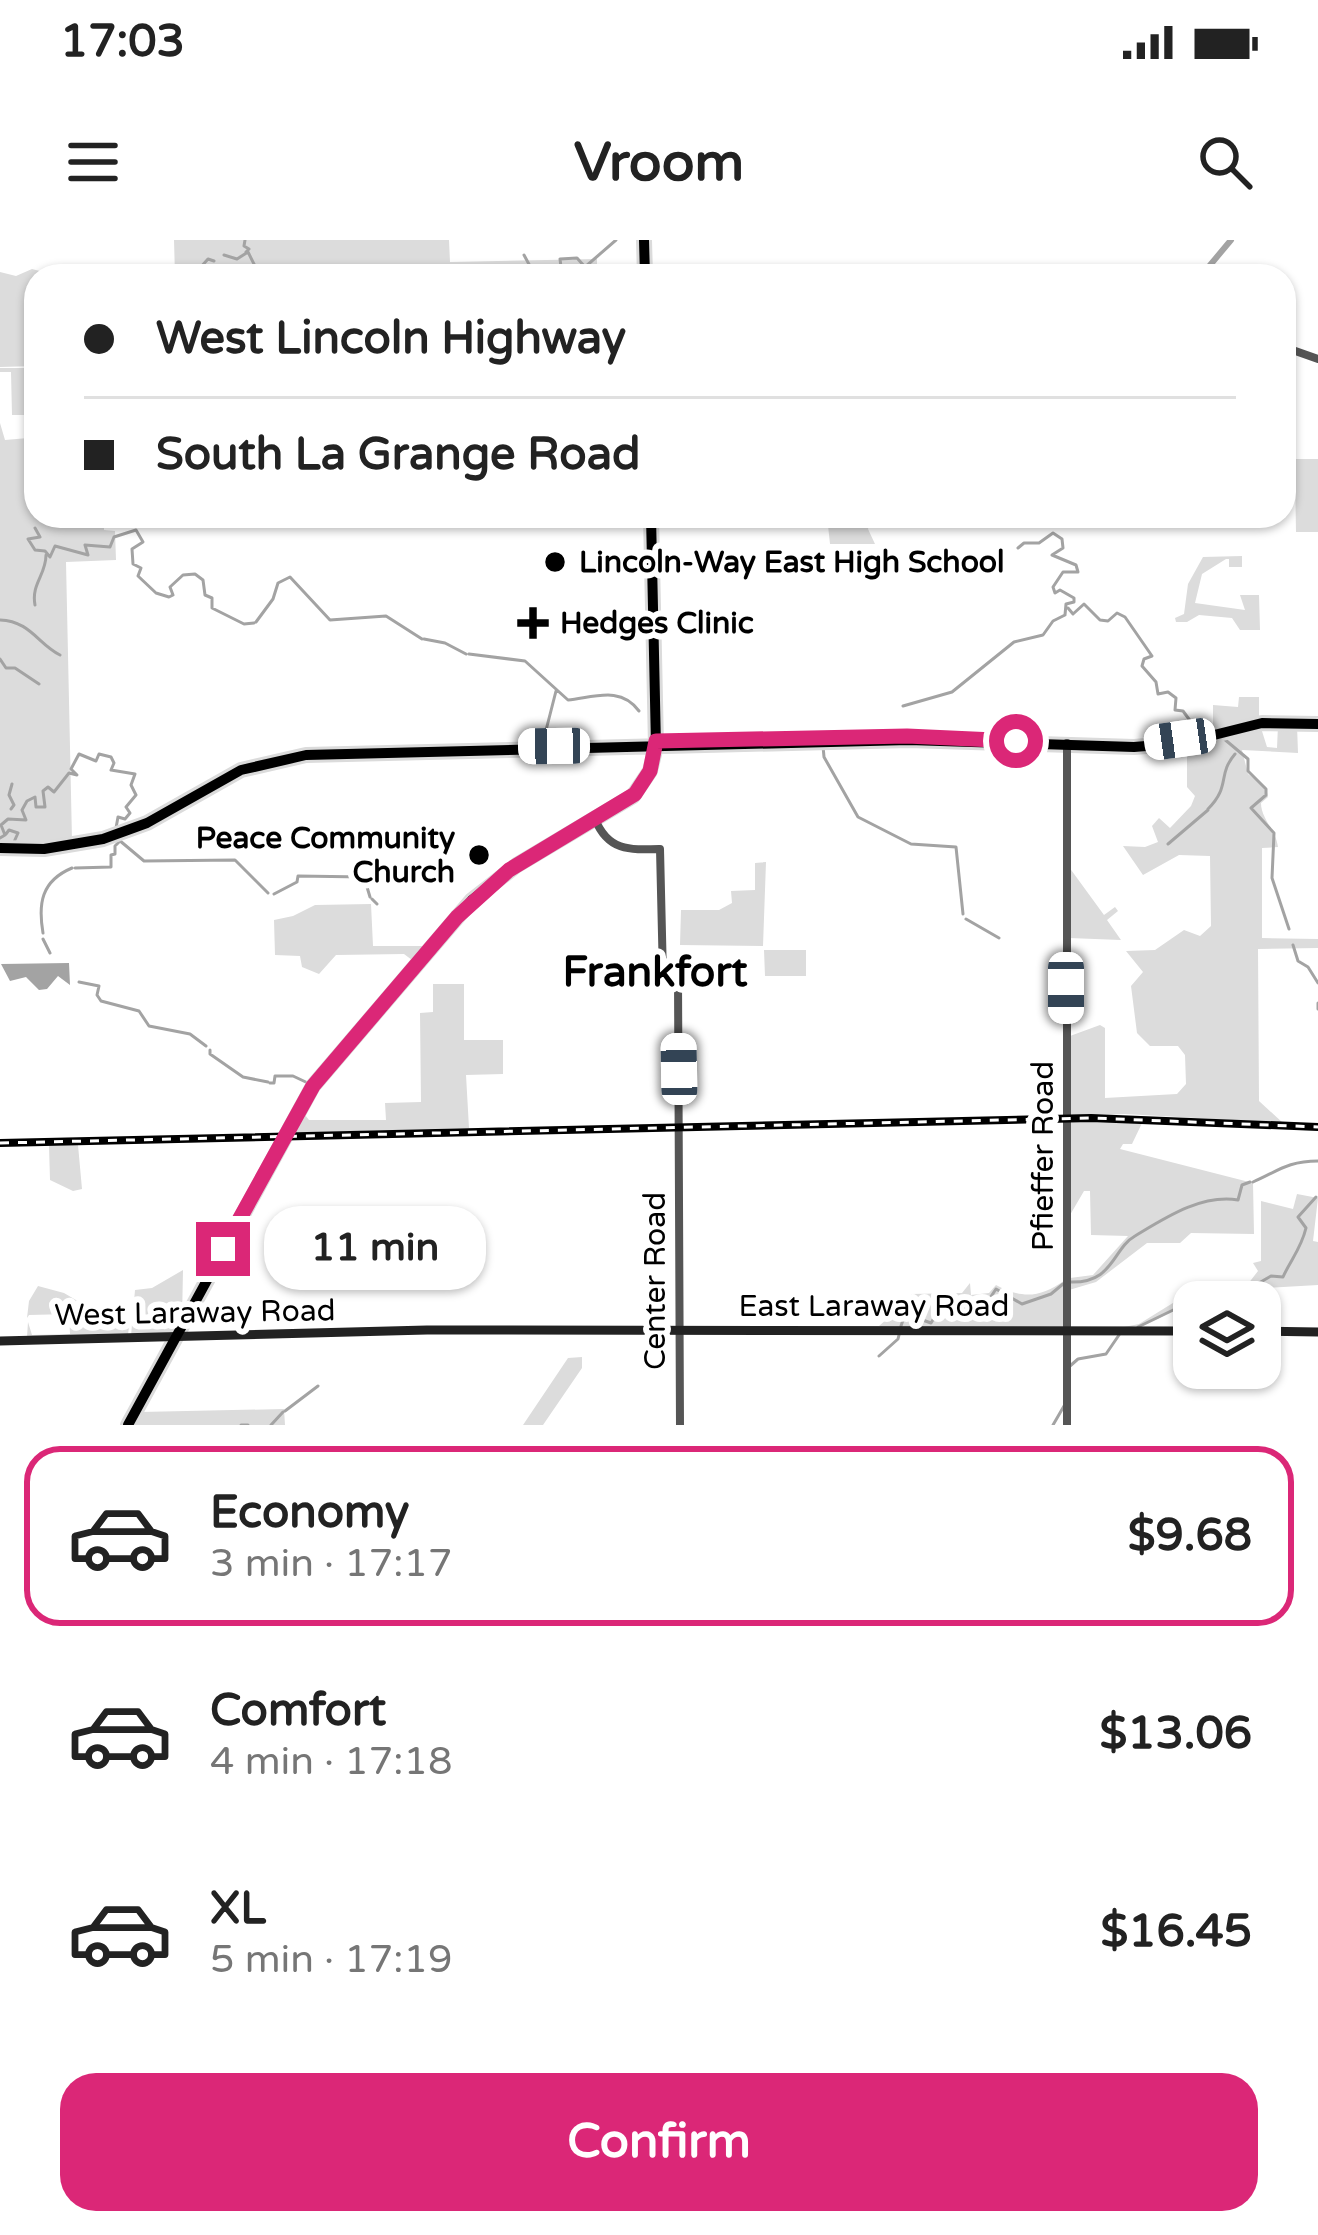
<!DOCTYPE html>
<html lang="en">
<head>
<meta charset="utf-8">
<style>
  :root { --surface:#fff; --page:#f6f6f6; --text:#222; --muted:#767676; --line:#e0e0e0; --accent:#db2777 }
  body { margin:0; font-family:"Varela Round",sans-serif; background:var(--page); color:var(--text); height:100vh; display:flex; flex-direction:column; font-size:45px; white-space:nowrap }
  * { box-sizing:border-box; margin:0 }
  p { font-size:39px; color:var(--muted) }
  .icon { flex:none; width:66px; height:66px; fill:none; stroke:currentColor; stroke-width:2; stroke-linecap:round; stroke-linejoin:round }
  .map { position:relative; height:1185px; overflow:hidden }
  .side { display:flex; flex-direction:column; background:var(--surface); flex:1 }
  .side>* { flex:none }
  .banner { position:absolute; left:24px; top:24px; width:1272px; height:264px; border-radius:36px; box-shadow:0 3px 9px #0004; display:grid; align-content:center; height:264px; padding:0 60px; background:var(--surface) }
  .buttons { position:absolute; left:1173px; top:1041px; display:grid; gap:24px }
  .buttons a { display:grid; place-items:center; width:108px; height:108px; border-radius:24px; background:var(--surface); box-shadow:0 3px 9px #0004; font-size:60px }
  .end { position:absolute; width:54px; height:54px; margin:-27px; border:15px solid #db2777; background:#fff; box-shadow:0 0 0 6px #fff }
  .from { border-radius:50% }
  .bubble { position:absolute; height:84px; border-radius:36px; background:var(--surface); box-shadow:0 3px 9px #0004; font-size:39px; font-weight:800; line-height:84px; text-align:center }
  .car { position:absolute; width:36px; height:72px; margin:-36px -18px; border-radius:15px; box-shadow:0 0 9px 3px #0007; background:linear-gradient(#fff 24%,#345 0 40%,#fff 0 76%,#345 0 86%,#fff 0) }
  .banner b { display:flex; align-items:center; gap:42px; height:114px; font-size:45px }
  .banner b+b { border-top:3px solid var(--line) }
  .banner i { width:30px; height:30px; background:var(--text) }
  ul { padding:21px 0 0; list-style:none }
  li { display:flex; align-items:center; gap:36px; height:180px; margin:0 24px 18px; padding:0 36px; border:6px solid transparent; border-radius:36px }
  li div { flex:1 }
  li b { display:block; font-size:45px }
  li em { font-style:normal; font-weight:800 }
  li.selected { border-color:var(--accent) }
  li>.icon { width:108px; height:108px; stroke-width:1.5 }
  .cta { display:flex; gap:24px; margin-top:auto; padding:24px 60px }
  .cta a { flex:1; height:138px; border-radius:36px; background:var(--accent); color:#fff; font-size:48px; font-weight:800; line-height:138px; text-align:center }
  .status { display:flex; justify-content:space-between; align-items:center; height:84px; padding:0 60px; background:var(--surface); direction:ltr }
  .status svg { height:33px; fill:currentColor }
  header { display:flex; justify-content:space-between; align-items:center; height:156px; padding:0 60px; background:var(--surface); font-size:54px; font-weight:800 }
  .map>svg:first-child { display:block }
  .green { fill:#dcdcdc }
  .water { fill:#a3a3a3 }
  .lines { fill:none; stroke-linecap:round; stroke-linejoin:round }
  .stream { stroke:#a3a3a3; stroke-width:3 }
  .canal { stroke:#a3a3a3; stroke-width:6 }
  .primary-casing { stroke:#dbdbdb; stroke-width:16 }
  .tertiary { stroke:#555; stroke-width:8 }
  .secondary { stroke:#222; stroke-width:9 }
  .primary { stroke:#000; stroke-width:10 }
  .rail-casing { stroke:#000; stroke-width:8 }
  .rail { stroke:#fff; stroke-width:3; stroke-dasharray:9; stroke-linecap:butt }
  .route { stroke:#db2777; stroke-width:15 }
  .poi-dot { fill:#000; stroke:#fff; stroke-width:4.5 }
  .labels { text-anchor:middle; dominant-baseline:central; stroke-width:12; stroke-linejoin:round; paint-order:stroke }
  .poi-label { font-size:30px; font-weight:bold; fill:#000; stroke:#fff; text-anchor:start }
  .street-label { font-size:30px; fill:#000; stroke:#fff }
  .district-label { font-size:42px; font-weight:bold; fill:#000; stroke:#fff }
</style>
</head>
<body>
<div class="status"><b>17:03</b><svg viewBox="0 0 49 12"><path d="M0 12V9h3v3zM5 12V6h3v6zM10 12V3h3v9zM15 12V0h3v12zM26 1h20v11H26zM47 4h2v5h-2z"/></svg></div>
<header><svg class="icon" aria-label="menu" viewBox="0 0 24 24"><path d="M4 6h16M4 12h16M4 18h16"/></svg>Vroom<svg class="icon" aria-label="search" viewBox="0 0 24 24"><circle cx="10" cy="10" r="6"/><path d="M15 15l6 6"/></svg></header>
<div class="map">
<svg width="1318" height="1185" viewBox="0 0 1318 1185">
  <rect width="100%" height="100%" fill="#fff"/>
  <!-- green -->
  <path class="green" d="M174,0H449L450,22L597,19V36H175Z
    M32,29L55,35L36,36V126L0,127V32L16,36Z
    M0,128H36V276H104V290L115,291L116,320L66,322L72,600L0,603V183L5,200L28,198L26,175H12L11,132H0Z
    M1284,219H1318V292H1296L1295,232Z
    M827,276H872L868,289L875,304H830Z
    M1242,316V327H1229V319H1226L1202,334L1195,363L1245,370L1240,355H1259L1260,390H1240L1232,378L1199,375L1187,382H1176L1175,378L1184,374L1188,344L1203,317Z
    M1239,457H1259V477L1213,489V465L1238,467Z
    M1278,485H1297L1298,513L1242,510L1248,534L1266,547L1268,557L1261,563C1261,579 1276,590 1278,607L1262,608V698L1318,699V708L1258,709L1259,861L1283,883L1125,874L1069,876L1070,796L1100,785L1105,788V858L1177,854L1186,844L1185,815L1178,806H1150L1137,793L1131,746L1143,732L1126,711L1155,710L1184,690L1200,696L1211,686L1210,616L1179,615L1143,635L1123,606L1145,607L1158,602L1152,586L1159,578L1170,588L1191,566L1195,556L1187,547V503L1261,488L1267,507L1277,508Z
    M766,622L763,706L680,705L681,670H719L732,663L731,651L755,650V623Z
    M1069,627L1104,675L1115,667L1118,671L1107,680L1121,700L1069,698Z
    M371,664L373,706H424L412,720L404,714L336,715L319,734L302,727L300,716L275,715L274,680L293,676L315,665Z
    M764,710H806V736H765Z
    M433,744H464V800H503V834L466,835L469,888L288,893L301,870L309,880H386L385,863L421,862L420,773L433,772Z
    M1069,881H1143L1132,904H1123L1120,909L1253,943L1254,994L1191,993L1180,1003H1147L1096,1042L1069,1050L1070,1038L1093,1035L1128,996L1091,995L1090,951H1084L1070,975Z
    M49,905H78L82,949L73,951L50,940Z
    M1297,954L1318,958L1313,1001L1318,1002V1045L1265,1048L1264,1056C1274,1068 1274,1075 1267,1089H1260V1062C1241,1061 1219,1058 1201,1061C1170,1066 1156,1088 1119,1088L1139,1084L1181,1058L1241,1053L1258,1031L1253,1023L1261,1021V961L1293,969Z
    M183,1030L182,1079L175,1092L131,1096L135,1050L152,1048Z
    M1065,1040L1064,1086L1061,1088L879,1086L887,1079L888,1066L920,1074L924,1066L946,1061L911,1057V1054L962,1053L970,1043L971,1055L989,1053L996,1045C1022,1059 1040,1058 1065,1040Z
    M38,1046L64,1053L105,1077L130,1078L128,1095L27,1097L28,1082L32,1095L70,1094L69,1074L29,1075L27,1078L29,1061Z
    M582,1117V1128L543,1185H523L568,1118Z
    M284,1169L285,1185H133L140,1172Z"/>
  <!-- water -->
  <path class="water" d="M69,723L70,745L58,736L47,749L39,750L26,737L10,741L1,724Z"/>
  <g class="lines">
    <!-- stream -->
    <path class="stream" d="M245,0L244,6L249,9L246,12
      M224,15L237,19L248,12L256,28L268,36
      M524,15L531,28L527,36
      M185,30L200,28L208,19L214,21
      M172,36L182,31
      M554,36L561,27L560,19L577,18L585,27L616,0
      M950,276H963
      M35,288L40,297L28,299L35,310L45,311L50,317L55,306L88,315L85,305L110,307L114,297L136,290L143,302L132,309L133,324L141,328L138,336L156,353L169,357L173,355L170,347L183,335L195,334L203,340L205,355L212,358V368L244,384L254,383
      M35,365C31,344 46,335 46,315
      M1068,368L1073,374L1084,364L1100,380L1108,381L1117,373L1125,377L1152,416L1144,419L1142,426L1156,442L1158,454L1168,452L1176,458L1175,470L1183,471L1194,486L1205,484L1215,492
      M0,380C30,381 38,404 60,415
      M256,382L273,359L278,343L290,337L330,380L386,376L422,399
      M424,399L445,403L466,414
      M469,414L525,421L568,460C595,457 621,446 639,471
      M0,419L6,428H15L39,444
      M903,466L952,452L1014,402L1043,395L1053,381L1065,375L1066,364L1074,362V358L1060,350L1055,353L1053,347L1063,332H1078L1076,325L1052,315L1063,308L1062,299L1053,293L1039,303H1024L1018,308
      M829,494L830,493
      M697,498L753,496
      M1223,498L1248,519V531L1266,549V555L1251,568L1274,593L1272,638L1289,689
      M543,502L556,451
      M823,506L824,517L858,577L911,604L956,607L963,674
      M11,569L14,565L9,555L12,544
      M1208,569C1231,546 1217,535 1235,514
      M6,594L9,590L18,593L14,602
      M0,598L5,595L1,585L8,579L26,580L22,570L27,561L35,557L36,567H45L43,551L48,547L54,552L69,533L77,535L71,529L79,514L96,521L99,514L111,517L114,523L111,530L135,534L131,545L136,555L126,567L130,573L125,579L118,577L116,588
      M119,600L144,621L235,620L268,653
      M1168,604L1208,570
      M75,628L111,627V615L115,614V606L119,602
      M274,654L297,642L298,636L364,637L370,657
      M372,659L377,664
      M966,679L999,698
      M43,693C38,664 41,641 72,628
      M43,699L50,713
      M1293,705L1298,721L1308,727L1318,743
      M79,742L99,746L97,755L101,761L139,771L149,786L190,794L206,806
      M1318,763V769
      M210,810V814L243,837L268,842
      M270,843H274L275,836H293L310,844
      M1253,942C1278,931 1288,921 1318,921
      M1069,1042C1114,1044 1112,1009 1135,996C1165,978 1201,954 1238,960L1242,945L1250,942
      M901,1086L903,1080L917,1078L931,1083L939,1070L959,1071L966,1060L990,1058L996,1049L1022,1064L1051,1054L1063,1044
      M1138,1087L1196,1059L1254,1057L1259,1043L1271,1036L1283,1037C1291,1019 1301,1009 1306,988L1298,977L1316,957
      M879,1116L898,1099L900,1091
      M1070,1126L1078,1119L1106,1114L1119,1095
      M285,1171L318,1146
      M241,1185H248
      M271,1185L283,1172
      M1053,1185L1064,1166"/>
    <!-- canal -->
    <path class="canal" d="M1201,36L1231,0"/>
    <!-- primary casing -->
    <g class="primary-casing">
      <path id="primary" d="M644,0L645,36
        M0,608L44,609L103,599L147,583L241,530L306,515L909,500L1134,507L1182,503L1262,483L1318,484
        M128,1185L313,846L472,660L517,625L633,556L650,531L656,506L651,276"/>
    </g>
    <!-- tertiary -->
    <path class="tertiary" d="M1284,107L1318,119
      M1067,503V1185
      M595,579C608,611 629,610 660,609L663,737H678L680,1185"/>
    <!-- secondary -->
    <path class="secondary" d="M1260,1091L1318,1092
      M0,1101L427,1090L1194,1091"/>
    <!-- primary -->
    <use href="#primary" class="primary"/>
    <!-- rail casing -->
    <g class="rail-casing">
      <path id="rail" d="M0,903L1091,878L1318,887"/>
    </g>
    <!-- rail -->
    <use href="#rail" class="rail"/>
  </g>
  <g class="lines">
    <!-- route -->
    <path class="route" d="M223,1009L313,846L457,677L509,630L635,554L650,531L656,501L907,496L1016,501"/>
  </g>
  <!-- markers -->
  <g class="poi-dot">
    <circle cx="555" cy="322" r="12"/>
    <path d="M527 365h12v12h12v12h-12v12h-12v-12h-12v-12h12z"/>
    <circle cx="479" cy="615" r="12"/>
  </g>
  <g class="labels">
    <!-- poi labels -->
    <g class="poi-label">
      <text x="579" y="322">Lincoln-Way East High School</text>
      <text x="560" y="383">Hedges Clinic</text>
      <text x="455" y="598" text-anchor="end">Peace Community<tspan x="455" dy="34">Church</tspan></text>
    </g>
    <!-- street labels -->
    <g class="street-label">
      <text transform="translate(1043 916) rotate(-90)">Pfieffer Road</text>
      <text transform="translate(655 1041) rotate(-90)">Center Road</text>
      <text x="874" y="1066">East Laraway Road</text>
      <text transform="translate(195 1073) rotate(-1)">West Laraway Road</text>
    </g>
    <!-- district labels -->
    <g class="district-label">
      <text x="655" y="732">Frankfort</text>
    </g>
  </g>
</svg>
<div class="buttons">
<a><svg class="icon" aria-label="layers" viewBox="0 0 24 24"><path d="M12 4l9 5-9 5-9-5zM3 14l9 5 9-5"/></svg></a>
</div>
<i class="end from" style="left:1016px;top:501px"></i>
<i class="end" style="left:223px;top:1009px"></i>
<div class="bubble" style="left:264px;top:966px;width:222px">11 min</div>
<i class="car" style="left:1180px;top:499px;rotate:262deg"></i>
<i class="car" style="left:554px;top:506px;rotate:269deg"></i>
<i class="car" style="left:1066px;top:748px;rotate:180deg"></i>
<i class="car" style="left:679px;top:829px;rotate:359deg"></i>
<div class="banner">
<b><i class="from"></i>West Lincoln Highway</b>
<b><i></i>South La Grange Road</b>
</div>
</div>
<section class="side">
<ul>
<li class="selected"><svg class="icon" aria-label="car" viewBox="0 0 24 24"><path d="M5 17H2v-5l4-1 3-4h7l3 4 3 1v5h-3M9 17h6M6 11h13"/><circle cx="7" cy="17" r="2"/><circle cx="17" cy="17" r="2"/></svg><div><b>Economy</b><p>3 min · 17:17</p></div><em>$9.68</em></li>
<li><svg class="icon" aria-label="car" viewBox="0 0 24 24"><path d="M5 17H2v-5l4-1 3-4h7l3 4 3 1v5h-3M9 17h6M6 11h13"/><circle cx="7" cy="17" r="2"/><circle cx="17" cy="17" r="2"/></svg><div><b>Comfort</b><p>4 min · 17:18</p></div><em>$13.06</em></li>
<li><svg class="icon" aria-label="car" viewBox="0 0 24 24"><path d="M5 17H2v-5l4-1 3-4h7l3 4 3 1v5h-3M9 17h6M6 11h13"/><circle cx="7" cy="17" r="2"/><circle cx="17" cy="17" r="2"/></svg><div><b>XL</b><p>5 min · 17:19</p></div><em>$16.45</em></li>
</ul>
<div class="cta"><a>Confirm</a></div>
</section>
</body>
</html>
